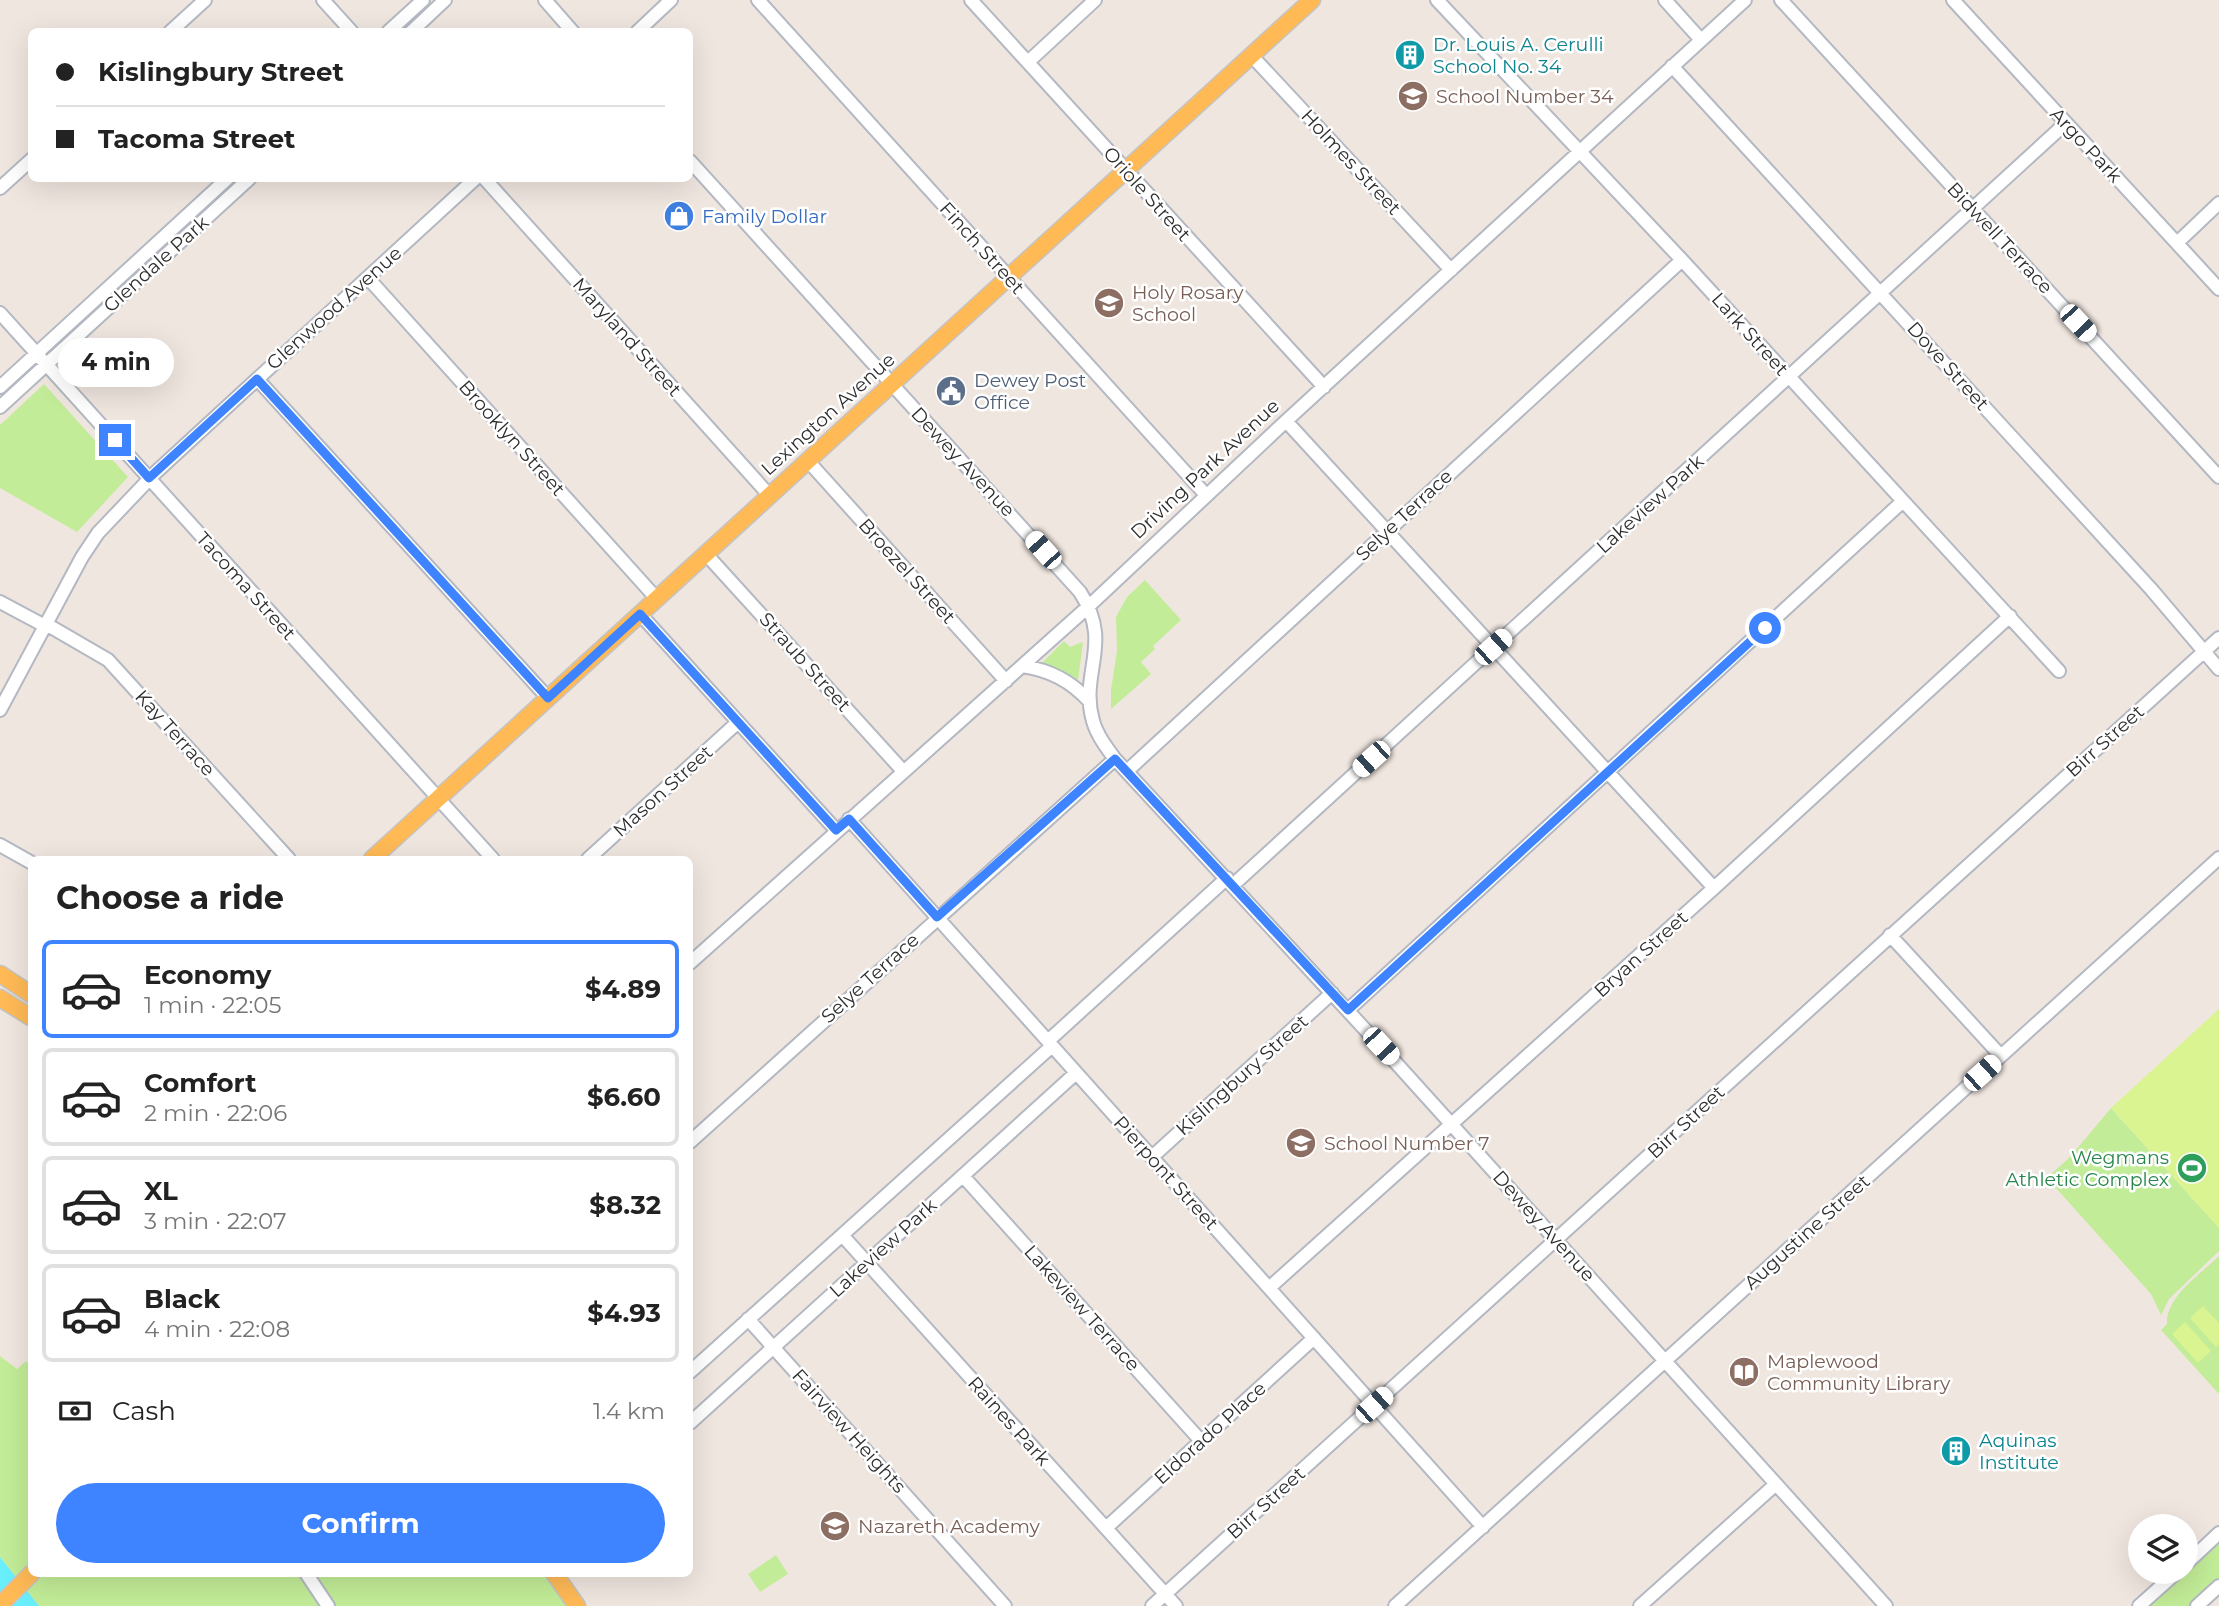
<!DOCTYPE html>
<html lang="en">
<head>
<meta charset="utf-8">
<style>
  :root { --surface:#fff; --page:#f6f6f6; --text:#222; --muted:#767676; --line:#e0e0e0; --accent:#3e83ff }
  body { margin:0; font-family:Montserrat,sans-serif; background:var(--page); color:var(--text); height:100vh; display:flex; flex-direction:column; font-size:26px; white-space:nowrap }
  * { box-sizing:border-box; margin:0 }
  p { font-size:23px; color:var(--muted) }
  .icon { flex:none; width:38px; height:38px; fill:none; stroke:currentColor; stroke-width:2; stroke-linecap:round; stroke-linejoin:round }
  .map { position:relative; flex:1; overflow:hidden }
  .sheet { position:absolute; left:28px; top:856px; width:665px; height:721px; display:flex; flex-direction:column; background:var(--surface); border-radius:10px; box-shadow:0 7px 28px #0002 }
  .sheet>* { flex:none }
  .top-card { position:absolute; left:28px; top:28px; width:665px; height:154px; border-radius:10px; box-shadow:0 7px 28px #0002; display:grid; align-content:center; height:154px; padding:0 28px; background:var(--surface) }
  .tools { position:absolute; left:2128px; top:1514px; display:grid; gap:14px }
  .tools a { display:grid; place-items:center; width:70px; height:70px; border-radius:50%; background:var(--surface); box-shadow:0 7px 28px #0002; font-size:35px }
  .end { position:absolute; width:32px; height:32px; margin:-16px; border:9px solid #3e83ff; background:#fff; box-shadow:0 0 0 4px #fff }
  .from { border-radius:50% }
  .bubble { position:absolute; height:49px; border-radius:24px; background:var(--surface); box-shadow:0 7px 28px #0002; font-size:23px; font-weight:700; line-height:49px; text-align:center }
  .car { position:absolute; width:21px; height:42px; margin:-21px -10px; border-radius:9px; box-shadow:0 0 5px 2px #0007; background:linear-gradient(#fff 24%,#345 0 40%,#fff 0 76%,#345 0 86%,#fff 0) }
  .top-card b { display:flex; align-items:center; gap:24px; height:66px; font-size:26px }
  .top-card b+b { border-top:2px solid var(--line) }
  .top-card i { width:18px; height:18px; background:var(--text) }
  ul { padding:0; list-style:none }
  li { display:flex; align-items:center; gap:21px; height:98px; margin:0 14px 10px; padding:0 14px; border:4px solid var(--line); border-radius:10px }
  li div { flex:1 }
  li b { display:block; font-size:26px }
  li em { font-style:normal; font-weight:700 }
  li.active { border-color:var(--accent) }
  li>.icon { width:63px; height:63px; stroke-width:1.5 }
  h2 { padding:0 28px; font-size:32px; line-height:84px }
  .pay { display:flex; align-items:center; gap:18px; height:77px; padding:0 28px; font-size:26px }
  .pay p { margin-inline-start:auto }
  .button { display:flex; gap:14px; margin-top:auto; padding:14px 28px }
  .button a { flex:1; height:80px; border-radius:42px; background:var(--accent); color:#fff; font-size:28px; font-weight:700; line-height:80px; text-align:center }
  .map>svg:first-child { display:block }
  .green { fill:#c2ec97 }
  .pitch { fill:#dbf492 }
  .water { fill:#69eefc }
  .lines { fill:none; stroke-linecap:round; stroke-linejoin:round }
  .minor-casing { stroke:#b3b8c2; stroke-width:16 }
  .major-casing { stroke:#c4c4c4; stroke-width:19 }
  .minor { stroke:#fff; stroke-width:12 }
  .major { stroke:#ffba56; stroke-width:16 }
  .route { stroke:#3e83ff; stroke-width:9 }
  .labels { text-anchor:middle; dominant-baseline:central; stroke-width:5; stroke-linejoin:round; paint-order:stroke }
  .culture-label { font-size:19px; fill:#0d838f; stroke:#fff; text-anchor:start }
  .education-label { font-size:19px; fill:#785e54; stroke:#fff; text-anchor:start }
  .street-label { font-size:19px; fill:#2e2e2e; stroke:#fff }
  .shop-label { font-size:19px; fill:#366cbe; stroke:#fff; text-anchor:start }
  .service-label { font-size:19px; fill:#4e5e75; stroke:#fff; text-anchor:start }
  .leisure-label { font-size:19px; fill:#27864d; stroke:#fff; text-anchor:end }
</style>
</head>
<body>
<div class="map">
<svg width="2219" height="1606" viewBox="0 0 2219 1606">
  <rect width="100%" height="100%" fill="#f0e6e0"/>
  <!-- green -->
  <path class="green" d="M44,384L128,477L77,532L0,488V425Z
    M1145,580L1181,620L1153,646L1155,649L1141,662L1151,674L1111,709V690L1117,651L1116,617L1127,597Z
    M1064,641L1070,647L1083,642L1078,680L1042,663Z
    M2111,1108L2219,1228V1251L2169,1299L2161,1315L2151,1294L2047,1178L2070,1157Z
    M2219,1256V1394L2161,1330L2167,1324C2166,1296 2201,1274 2219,1256Z
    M0,1356L17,1369L26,1361L31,1367L32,1573H554L577,1606H39L0,1557Z
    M2219,1541V1580L2190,1606H2147Z
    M776,1555L788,1574L760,1592L748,1574Z"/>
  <!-- pitch -->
  <path class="pitch" d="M2219,1009V1228L2111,1108Z
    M2203,1306L2219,1323V1344L2216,1347L2190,1318Z
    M2185,1322L2211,1351L2198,1363L2172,1334Z"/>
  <!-- water -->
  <path class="water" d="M0,1557L39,1606H0Z"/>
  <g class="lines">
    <!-- minor casing -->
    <g class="minor-casing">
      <path id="minor" d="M323,0L352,32
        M545,0L573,32
        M758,0L1206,495
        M971,0L1324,387
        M1437,0L1682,260L2059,671
        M1665,0L1701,40
        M1781,0L2219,477
        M1953,0L2219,289
        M170,32L205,0
        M388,32L423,0
        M411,32L445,0
        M637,32L671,0
        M1251,55L1451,270
        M1028,62L1095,0
        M1672,66L2151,589L2219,669
        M690,161L1080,592C1114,644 1079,672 1093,721C1097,735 1106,747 1115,759L1397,1064L1886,1606
        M484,178L770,496
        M0,188L32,159
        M2177,243L2219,203
        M368,278L657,599
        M0,313L493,859
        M257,379L548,698
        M0,387L228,178
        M0,407L250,178
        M1286,421L1714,888
        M808,461L1006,681
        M706,554L903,771
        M0,602L45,626
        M640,614L836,830
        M46,624L108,660L289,859
        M1022,666C1050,670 1071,681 1090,702
        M0,710L82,557L98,533L155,473L476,178
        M1127,771L1682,260
        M849,819L1483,1527
        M0,845L32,863
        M588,859L738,722
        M1233,885L2066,123
        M1890,935L2001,1056
        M690,963L1089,606L1286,421L1745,0
        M1348,1010L1902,502
        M1048,1041L1227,878
        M690,1142L1115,759
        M1152,1157L1332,993
        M963,1176L1201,1441
        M842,1235L1176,1606
        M1269,1288L1714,888L2010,616
        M748,1319L1005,1606
        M690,1372L1052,1046
        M690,1423L1076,1073
        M1106,1528L1314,1338
        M2186,1564L2219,1533
        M306,1573L328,1606
        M1152,1606L2219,638
        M1395,1606L2219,858
        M1640,1606L1776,1484
        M2139,1606L2177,1572
        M2197,1606L2219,1586"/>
    </g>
    <!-- major casing -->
    <g class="major-casing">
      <path id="major" d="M372,859L1312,0
        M0,974L32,995
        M0,998L32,1018
        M554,1573L577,1606
        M0,1605L32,1573"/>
    </g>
    <!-- minor -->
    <use href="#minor" class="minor"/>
    <!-- major -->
    <use href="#major" class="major"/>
  </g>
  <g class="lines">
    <!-- route -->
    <path class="route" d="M115,440L149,478L257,379L548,698L640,614L836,830L849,819L937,917L1115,759L1348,1010L1765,628"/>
  </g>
  <!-- icons -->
  <defs>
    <g id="building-disc" transform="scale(1.575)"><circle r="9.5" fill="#0f9aa8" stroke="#fff"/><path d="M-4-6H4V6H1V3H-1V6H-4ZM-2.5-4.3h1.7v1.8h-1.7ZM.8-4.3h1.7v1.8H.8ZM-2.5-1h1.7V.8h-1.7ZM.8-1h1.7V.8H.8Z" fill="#fff"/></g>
    <g id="school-disc" transform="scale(1.575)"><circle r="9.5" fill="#8d6e63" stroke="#fff"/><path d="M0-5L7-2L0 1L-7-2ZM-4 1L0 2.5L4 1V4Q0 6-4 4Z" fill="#fff"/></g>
    <g id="shop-disc" transform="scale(1.575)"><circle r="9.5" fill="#3f7fe0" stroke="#fff"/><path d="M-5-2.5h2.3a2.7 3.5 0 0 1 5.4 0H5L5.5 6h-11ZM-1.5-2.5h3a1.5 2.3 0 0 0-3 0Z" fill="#fff"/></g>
    <g id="civic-disc" transform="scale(1.575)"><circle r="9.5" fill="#5c6f8a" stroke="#fff"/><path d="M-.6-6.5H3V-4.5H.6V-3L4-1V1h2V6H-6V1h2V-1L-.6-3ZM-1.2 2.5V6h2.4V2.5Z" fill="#fff"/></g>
    <g id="stadium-disc" transform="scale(1.575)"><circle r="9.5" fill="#2e9e5b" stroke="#fff"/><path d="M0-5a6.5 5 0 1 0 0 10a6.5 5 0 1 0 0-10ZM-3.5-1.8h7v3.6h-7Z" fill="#fff"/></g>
    <g id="library-disc" transform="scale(1.575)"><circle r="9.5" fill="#8d6e63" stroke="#fff"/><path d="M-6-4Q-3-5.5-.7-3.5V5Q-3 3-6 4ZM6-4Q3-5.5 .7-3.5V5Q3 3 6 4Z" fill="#fff"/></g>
  </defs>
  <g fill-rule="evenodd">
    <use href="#building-disc" x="1410" y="55"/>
    <use href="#school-disc" x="1413" y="96"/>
    <use href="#shop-disc" x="679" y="216"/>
    <use href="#school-disc" x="1109" y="303"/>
    <use href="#civic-disc" x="951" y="391"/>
    <use href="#school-disc" x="1301" y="1143"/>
    <use href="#stadium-disc" x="2192" y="1168"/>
    <use href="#library-disc" x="1744" y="1372"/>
    <use href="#building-disc" x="1956" y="1451"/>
    <use href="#school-disc" x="835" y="1526"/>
  </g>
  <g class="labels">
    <!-- culture labels -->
    <g class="culture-label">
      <text x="1433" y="44">Dr. Louis A. Cerulli<tspan x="1433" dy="22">School No. 34</tspan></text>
      <text x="1979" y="1440">Aquinas<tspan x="1979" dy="22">Institute</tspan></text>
    </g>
    <!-- education labels -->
    <g class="education-label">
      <text x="1436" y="96">School Number 34</text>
      <text x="1132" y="292">Holy Rosary<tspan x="1132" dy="22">School</tspan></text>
      <text x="1324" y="1143">School Number 7</text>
      <text x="1767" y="1361">Maplewood<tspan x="1767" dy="22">Community Library</tspan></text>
      <text x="858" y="1526">Nazareth Academy</text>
    </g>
    <!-- street labels -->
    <g class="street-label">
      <text transform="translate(2086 145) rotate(47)">Argo Park</text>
      <text transform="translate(1351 162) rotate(47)">Holmes Street</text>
      <text transform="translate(1147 194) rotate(48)">Oriole Street</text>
      <text transform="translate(2000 238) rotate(47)">Bidwell Terrace</text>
      <text transform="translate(982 248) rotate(48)">Finch Street</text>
      <text transform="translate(156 264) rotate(-42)">Glendale Park</text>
      <text transform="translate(334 308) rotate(-42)">Glenwood Avenue</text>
      <text transform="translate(1750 334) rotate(48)">Lark Street</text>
      <text transform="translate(627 337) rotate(48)">Maryland Street</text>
      <text transform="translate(1948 366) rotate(48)">Dove Street</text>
      <text transform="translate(828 414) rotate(-42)">Lexington Avenue</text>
      <text transform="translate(512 438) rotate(48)">Brooklyn Street</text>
      <text transform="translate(963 462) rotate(47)">Dewey Avenue</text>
      <text transform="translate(1205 469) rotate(-43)">Driving Park Avenue</text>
      <text transform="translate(1650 504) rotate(-42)">Lakeview Park</text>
      <text transform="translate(1404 515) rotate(-43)">Selye Terrace</text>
      <text transform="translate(907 571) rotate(48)">Broezel Street</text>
      <text transform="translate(246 586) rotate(48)">Tacoma Street</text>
      <text transform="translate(805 662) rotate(48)">Straub Street</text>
      <text transform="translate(175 733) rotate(48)">Kay Terrace</text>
      <text transform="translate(2105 741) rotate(-42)">Birr Street</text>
      <text transform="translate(663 791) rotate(-42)">Mason Street</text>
      <text transform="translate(1641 954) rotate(-42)">Bryan Street</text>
      <text transform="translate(870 978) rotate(-42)">Selye Terrace</text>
      <text transform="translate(1242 1075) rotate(-42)">Kislingbury Street</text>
      <text transform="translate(1686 1122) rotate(-43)">Birr Street</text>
      <text transform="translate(1166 1173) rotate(48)">Pierpont Street</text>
      <text transform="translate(1544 1226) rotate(48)">Dewey Avenue</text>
      <text transform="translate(1807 1232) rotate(-42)">Augustine Street</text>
      <text transform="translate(883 1248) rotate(-42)">Lakeview Park</text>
      <text transform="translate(1082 1308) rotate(48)">Lakeview Terrace</text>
      <text transform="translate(1009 1421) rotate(48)">Raines Park</text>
      <text transform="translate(849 1431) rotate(48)">Fairview Heights</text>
      <text transform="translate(1210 1433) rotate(-42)">Eldorado Place</text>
      <text transform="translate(1266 1503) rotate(-42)">Birr Street</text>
    </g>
    <!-- shop labels -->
    <g class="shop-label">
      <text x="702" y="216">Family Dollar</text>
    </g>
    <!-- service labels -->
    <g class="service-label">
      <text x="974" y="380">Dewey Post<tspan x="974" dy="22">Office</tspan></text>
    </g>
    <!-- leisure labels -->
    <g class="leisure-label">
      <text x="2169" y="1157">Wegmans<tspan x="2169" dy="22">Athletic Complex</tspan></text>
    </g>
  </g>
</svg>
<div class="tools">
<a><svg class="icon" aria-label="layers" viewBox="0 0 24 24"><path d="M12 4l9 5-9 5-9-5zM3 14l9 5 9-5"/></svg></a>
</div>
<i class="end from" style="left:1765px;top:628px"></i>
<i class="end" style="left:115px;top:440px"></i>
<div class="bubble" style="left:58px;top:338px;width:116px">4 min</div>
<i class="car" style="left:2078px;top:323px;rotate:137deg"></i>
<i class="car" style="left:1043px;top:550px;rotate:318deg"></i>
<i class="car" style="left:1493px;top:647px;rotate:48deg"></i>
<i class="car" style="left:1371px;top:759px;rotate:228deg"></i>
<i class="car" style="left:1381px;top:1046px;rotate:137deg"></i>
<i class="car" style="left:1982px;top:1073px;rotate:48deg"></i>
<i class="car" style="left:1374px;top:1405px;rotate:48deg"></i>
<div class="top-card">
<b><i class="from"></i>Kislingbury Street</b>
<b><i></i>Tacoma Street</b>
</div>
<section class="sheet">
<h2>Choose a ride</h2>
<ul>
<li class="active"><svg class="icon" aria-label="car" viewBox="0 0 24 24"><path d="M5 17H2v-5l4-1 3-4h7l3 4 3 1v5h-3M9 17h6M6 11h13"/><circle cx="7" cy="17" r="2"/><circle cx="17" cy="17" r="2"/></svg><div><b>Economy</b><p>1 min · 22:05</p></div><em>$4.89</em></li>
<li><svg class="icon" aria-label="car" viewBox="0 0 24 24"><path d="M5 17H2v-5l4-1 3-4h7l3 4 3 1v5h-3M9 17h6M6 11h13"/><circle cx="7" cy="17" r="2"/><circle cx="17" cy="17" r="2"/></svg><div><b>Comfort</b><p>2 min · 22:06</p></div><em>$6.60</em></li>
<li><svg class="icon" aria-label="car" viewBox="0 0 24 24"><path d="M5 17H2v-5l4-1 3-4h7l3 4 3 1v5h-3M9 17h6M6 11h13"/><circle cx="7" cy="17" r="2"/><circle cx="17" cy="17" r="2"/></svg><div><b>XL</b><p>3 min · 22:07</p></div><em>$8.32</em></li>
<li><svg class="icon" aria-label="car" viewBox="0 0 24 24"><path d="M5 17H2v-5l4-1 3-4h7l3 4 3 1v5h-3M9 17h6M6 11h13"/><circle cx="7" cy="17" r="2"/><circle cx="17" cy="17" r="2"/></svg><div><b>Black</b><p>4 min · 22:08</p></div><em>$4.93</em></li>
</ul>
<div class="pay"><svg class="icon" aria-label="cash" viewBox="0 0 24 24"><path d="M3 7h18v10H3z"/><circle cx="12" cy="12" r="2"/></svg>Cash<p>1.4 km</p></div>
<div class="button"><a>Confirm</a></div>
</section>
</div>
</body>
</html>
